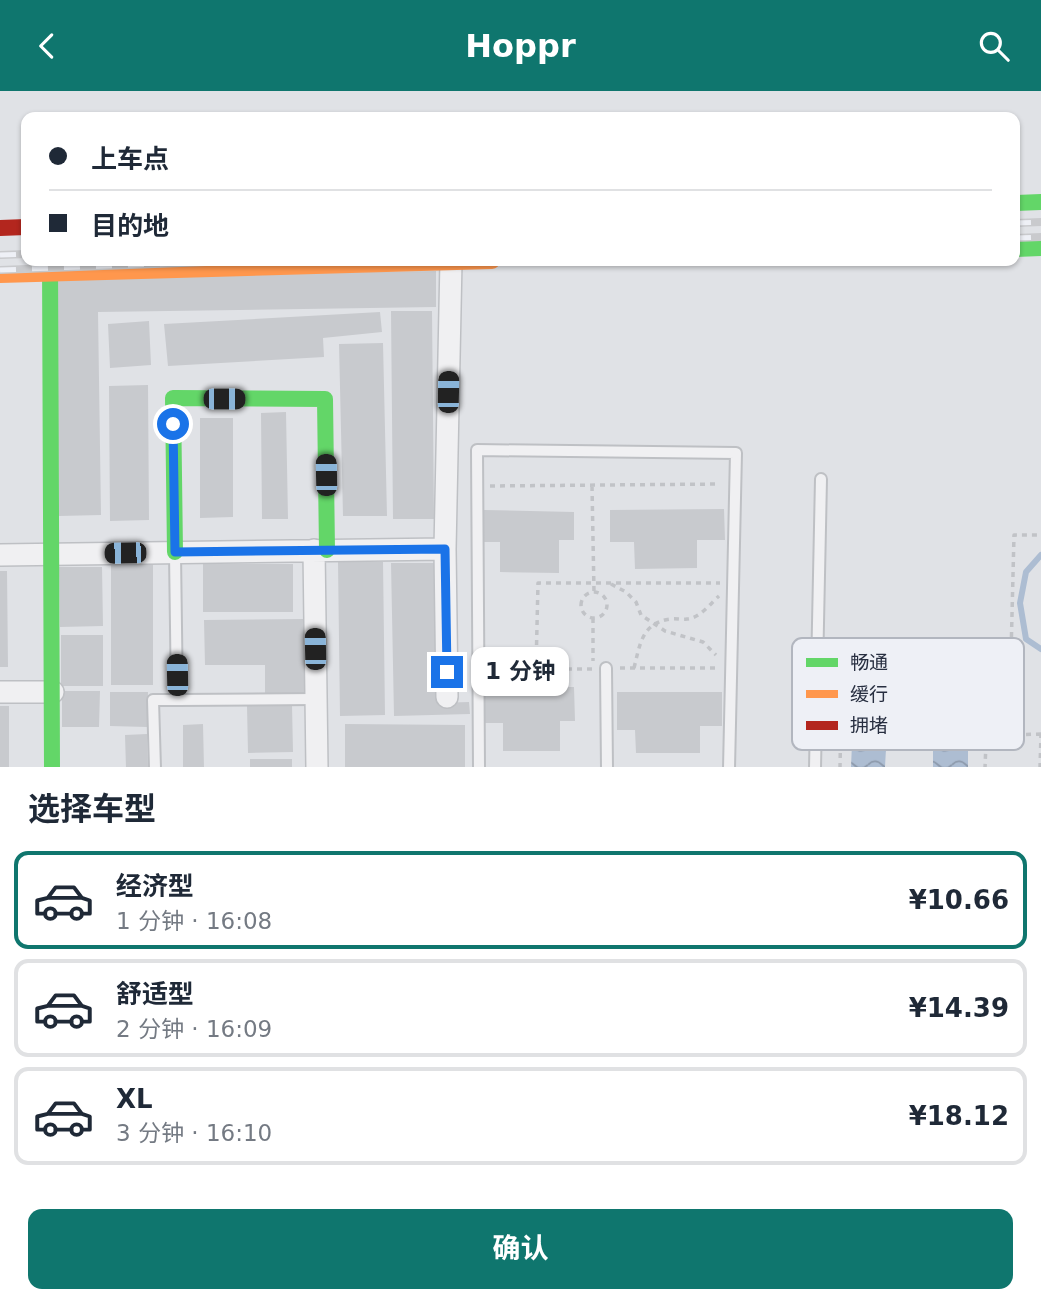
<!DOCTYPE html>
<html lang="zh">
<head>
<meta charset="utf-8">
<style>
  :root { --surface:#fff; --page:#f2f2f3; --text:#1f2937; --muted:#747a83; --line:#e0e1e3; --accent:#0f766e }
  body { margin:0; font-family:"DejaVu Sans","Noto Sans SC",sans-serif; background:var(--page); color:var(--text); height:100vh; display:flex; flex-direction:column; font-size:26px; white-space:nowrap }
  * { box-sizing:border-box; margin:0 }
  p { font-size:23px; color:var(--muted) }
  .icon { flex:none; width:38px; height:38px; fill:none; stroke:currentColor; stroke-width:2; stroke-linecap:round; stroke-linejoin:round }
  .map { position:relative; height:676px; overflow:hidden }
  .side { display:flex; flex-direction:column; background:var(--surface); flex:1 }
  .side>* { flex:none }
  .banner { position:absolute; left:21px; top:21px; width:999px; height:154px; border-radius:14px; box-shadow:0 2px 5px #0004; display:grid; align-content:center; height:154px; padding:0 28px; background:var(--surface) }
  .end { position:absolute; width:32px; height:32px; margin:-16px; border:9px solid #1a73e8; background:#fff; box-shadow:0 0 0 4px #fff }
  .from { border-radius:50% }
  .bubble { position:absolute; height:49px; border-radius:14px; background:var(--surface); box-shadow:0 2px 5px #0004; font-size:23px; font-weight:700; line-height:49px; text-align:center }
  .car { position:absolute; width:21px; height:42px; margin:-21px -10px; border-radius:9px; box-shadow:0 0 5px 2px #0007; background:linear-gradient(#222 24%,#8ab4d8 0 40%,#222 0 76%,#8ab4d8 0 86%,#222 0) }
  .banner b { display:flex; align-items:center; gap:24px; height:66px; font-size:26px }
  .banner b+b { border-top:2px solid var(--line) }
  .banner i { width:18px; height:18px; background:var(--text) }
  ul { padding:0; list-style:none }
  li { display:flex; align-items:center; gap:21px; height:98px; margin:0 14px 10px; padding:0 14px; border:4px solid var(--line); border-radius:14px }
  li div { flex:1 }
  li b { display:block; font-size:26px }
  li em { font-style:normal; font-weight:700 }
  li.selected { border-color:var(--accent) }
  li>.icon { width:63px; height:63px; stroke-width:1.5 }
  h2 { padding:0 28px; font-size:32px; line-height:84px }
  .action { display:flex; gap:14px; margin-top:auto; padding:14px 28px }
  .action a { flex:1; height:80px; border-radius:14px; background:var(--accent); color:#fff; font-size:28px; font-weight:700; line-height:80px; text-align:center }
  header { display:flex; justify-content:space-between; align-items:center; height:91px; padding:0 28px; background:var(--accent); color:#fff; font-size:32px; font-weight:700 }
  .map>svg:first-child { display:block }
  .water { fill:url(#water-waves) }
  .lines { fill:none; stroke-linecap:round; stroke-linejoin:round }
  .stream { stroke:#adbdd2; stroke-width:6 }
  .building { fill:#c8cace }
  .lane-casing { stroke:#bec0c4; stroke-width:14 }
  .street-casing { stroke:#bec0c4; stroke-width:24 }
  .path { stroke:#c1c3c7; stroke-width:3.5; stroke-dasharray:5 5; stroke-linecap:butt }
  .lane { stroke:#f0f0f2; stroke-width:10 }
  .street { stroke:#f0f0f2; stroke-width:21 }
  .fast { stroke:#63d668; stroke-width:16 }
  .slow { stroke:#ff974d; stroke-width:16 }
  .jam { stroke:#b3261e; stroke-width:16 }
  .rail-casing { stroke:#c9cacd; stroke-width:8 }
  .rail { stroke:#eef0f6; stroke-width:5; stroke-dasharray:16; stroke-linecap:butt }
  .route { stroke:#1a73e8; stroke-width:9 }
  .key { fill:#eef0f6; stroke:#b2b6bf; stroke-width:2 }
  .key-label { font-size:19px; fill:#272e40 }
</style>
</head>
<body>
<header><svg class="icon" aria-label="back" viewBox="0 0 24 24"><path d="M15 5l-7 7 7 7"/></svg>Hoppr<svg class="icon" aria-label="search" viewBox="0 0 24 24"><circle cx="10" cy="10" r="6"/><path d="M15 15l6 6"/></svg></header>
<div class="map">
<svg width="1041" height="677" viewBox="0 0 1041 677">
  <defs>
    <pattern id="water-waves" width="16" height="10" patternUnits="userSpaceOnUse" patternTransform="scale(1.75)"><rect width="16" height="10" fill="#adbdd2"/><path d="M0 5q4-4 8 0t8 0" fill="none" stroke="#8d9aac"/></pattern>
  </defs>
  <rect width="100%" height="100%" fill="#e0e2e6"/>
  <!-- water -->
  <path class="water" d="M853,629L968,632V676H933V641L887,640L885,676H851Z"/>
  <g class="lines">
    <!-- stream -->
    <path class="stream" d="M1041,464L1026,481L1020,512L1026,548L1041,558"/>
  </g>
  <!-- building -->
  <path class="building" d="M436,180V216L98,221L101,424L59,425L56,186Z
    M391,220H432L434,428H393Z
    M380,221L382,241L323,247L324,266L168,275L164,233Z
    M149,230L151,274L110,277L108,233Z
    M383,252L387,425H343L339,253Z
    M148,294L149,429L110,430L109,295Z
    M286,321L288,428H262L261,322Z
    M200,327H233V426L200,427Z
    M724,418L725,449H697V477L635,478L634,451H610V419Z
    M484,419L574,421V449H559V482L500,481V451H483Z
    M111,471H153V594H111Z
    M338,471H383L385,624L340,625Z
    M391,472H434L437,612L469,611L470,623L394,625Z
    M203,473H293V521H203Z
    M59,476H102L103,535L60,536Z
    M0,480H7L8,576H0Z
    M305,528V602L265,603V574H205L204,529Z
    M61,544H103V595H61Z
    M574,596L575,630H560V660H503V632H483V597Z
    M62,600H100L99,636H62Z
    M110,601H148L147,636L110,635Z
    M617,601H722V635H700V662H636L635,639H617Z
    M292,614L293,661L248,662L247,615Z
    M0,615H9V677H0Z
    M203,633L204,677H183V634Z
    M345,633L465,634V677H345Z
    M147,643L148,677H126L125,644Z
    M250,668H292V677H250Z"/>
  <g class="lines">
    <!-- lane casing -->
    <g class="lane-casing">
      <path id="lane" d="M175,463L177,609L316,608
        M606,577L607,677
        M155,677L153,609H177
        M479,677L477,359L736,362L729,677
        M815,677L821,388"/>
    </g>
    <!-- street casing -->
    <g class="street-casing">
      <path id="street" d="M314,459L317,677
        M0,464L445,458
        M0,601H53
        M447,606L445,458L451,170"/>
    </g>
    <!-- path -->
    <path class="path" d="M490,395L720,393
      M592,395L594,501
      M611,493L626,501L636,511L641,524L665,540L703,551L716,564
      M581 514a13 13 0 1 1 26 0a13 13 0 1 1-26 0Z
      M593,527V570
      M620,577H718
      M634,577C640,553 642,532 670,528C676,527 682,529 687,528C700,527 710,513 719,505
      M592,578H536L538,492H720
      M910,641V626
      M1041,643L1009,644L1014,444H1041
      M840,677L841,621L987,625L985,677
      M1040,677L1041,643"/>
    <!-- lane -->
    <use href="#lane" class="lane"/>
    <!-- street -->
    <use href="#street" class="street"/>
    <!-- fast -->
    <path class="fast" d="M1015,112L1041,111
      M1015,158L1041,157
      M50,170L52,677
      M175,461L173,307L325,308L327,459"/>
    <!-- slow -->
    <path class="slow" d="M0,184L492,170"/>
    <!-- jam -->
    <path class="jam" d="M0,137L26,136"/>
    <!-- rail casing -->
    <g class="rail-casing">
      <path id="rail" d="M1015,132L1041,131
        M1015,147L1041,146
        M0,164L26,163
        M0,179L232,170"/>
    </g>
    <!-- rail -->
    <use href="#rail" class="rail"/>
  </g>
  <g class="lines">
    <!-- route -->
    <path class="route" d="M173,333L175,461L445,458L447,581"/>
  </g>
  <!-- legend -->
  <rect x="792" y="547" width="232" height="112" rx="10" class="key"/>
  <rect x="806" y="567" width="32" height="9" fill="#63d668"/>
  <rect x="806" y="599" width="32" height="8" fill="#ff974d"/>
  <rect x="806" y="630" width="32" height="9" fill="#b3261e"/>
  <g class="key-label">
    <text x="850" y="578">畅通</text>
    <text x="850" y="610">缓行</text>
    <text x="850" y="641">拥堵</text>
  </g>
</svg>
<i class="end from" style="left:173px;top:333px"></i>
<i class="end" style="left:447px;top:581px"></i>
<div class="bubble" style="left:471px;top:556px;width:98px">1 分钟</div>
<i class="car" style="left:448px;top:301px;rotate:1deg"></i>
<i class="car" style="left:224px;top:308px;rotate:90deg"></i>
<i class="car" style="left:326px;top:384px;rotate:359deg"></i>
<i class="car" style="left:125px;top:462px;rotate:269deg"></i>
<i class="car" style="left:315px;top:558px;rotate:359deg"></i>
<i class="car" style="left:177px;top:584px;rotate:359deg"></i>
<div class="banner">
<b><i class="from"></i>上车点</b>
<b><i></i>目的地</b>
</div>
</div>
<section class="side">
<h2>选择车型</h2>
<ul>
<li class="selected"><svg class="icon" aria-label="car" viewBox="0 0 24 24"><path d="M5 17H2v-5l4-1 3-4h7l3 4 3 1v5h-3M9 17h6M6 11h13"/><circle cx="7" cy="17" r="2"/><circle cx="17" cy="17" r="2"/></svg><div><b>经济型</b><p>1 分钟 · 16:08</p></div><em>¥10.66</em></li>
<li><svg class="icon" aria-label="car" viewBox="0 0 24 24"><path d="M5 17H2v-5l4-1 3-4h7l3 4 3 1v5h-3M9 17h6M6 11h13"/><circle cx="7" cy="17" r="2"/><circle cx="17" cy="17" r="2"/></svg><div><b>舒适型</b><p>2 分钟 · 16:09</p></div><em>¥14.39</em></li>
<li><svg class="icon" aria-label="car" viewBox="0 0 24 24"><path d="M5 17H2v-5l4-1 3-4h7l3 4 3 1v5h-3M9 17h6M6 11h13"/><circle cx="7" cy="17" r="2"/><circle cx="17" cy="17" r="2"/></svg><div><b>XL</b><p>3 分钟 · 16:10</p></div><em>¥18.12</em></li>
</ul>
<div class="action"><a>确认</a></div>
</section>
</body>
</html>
